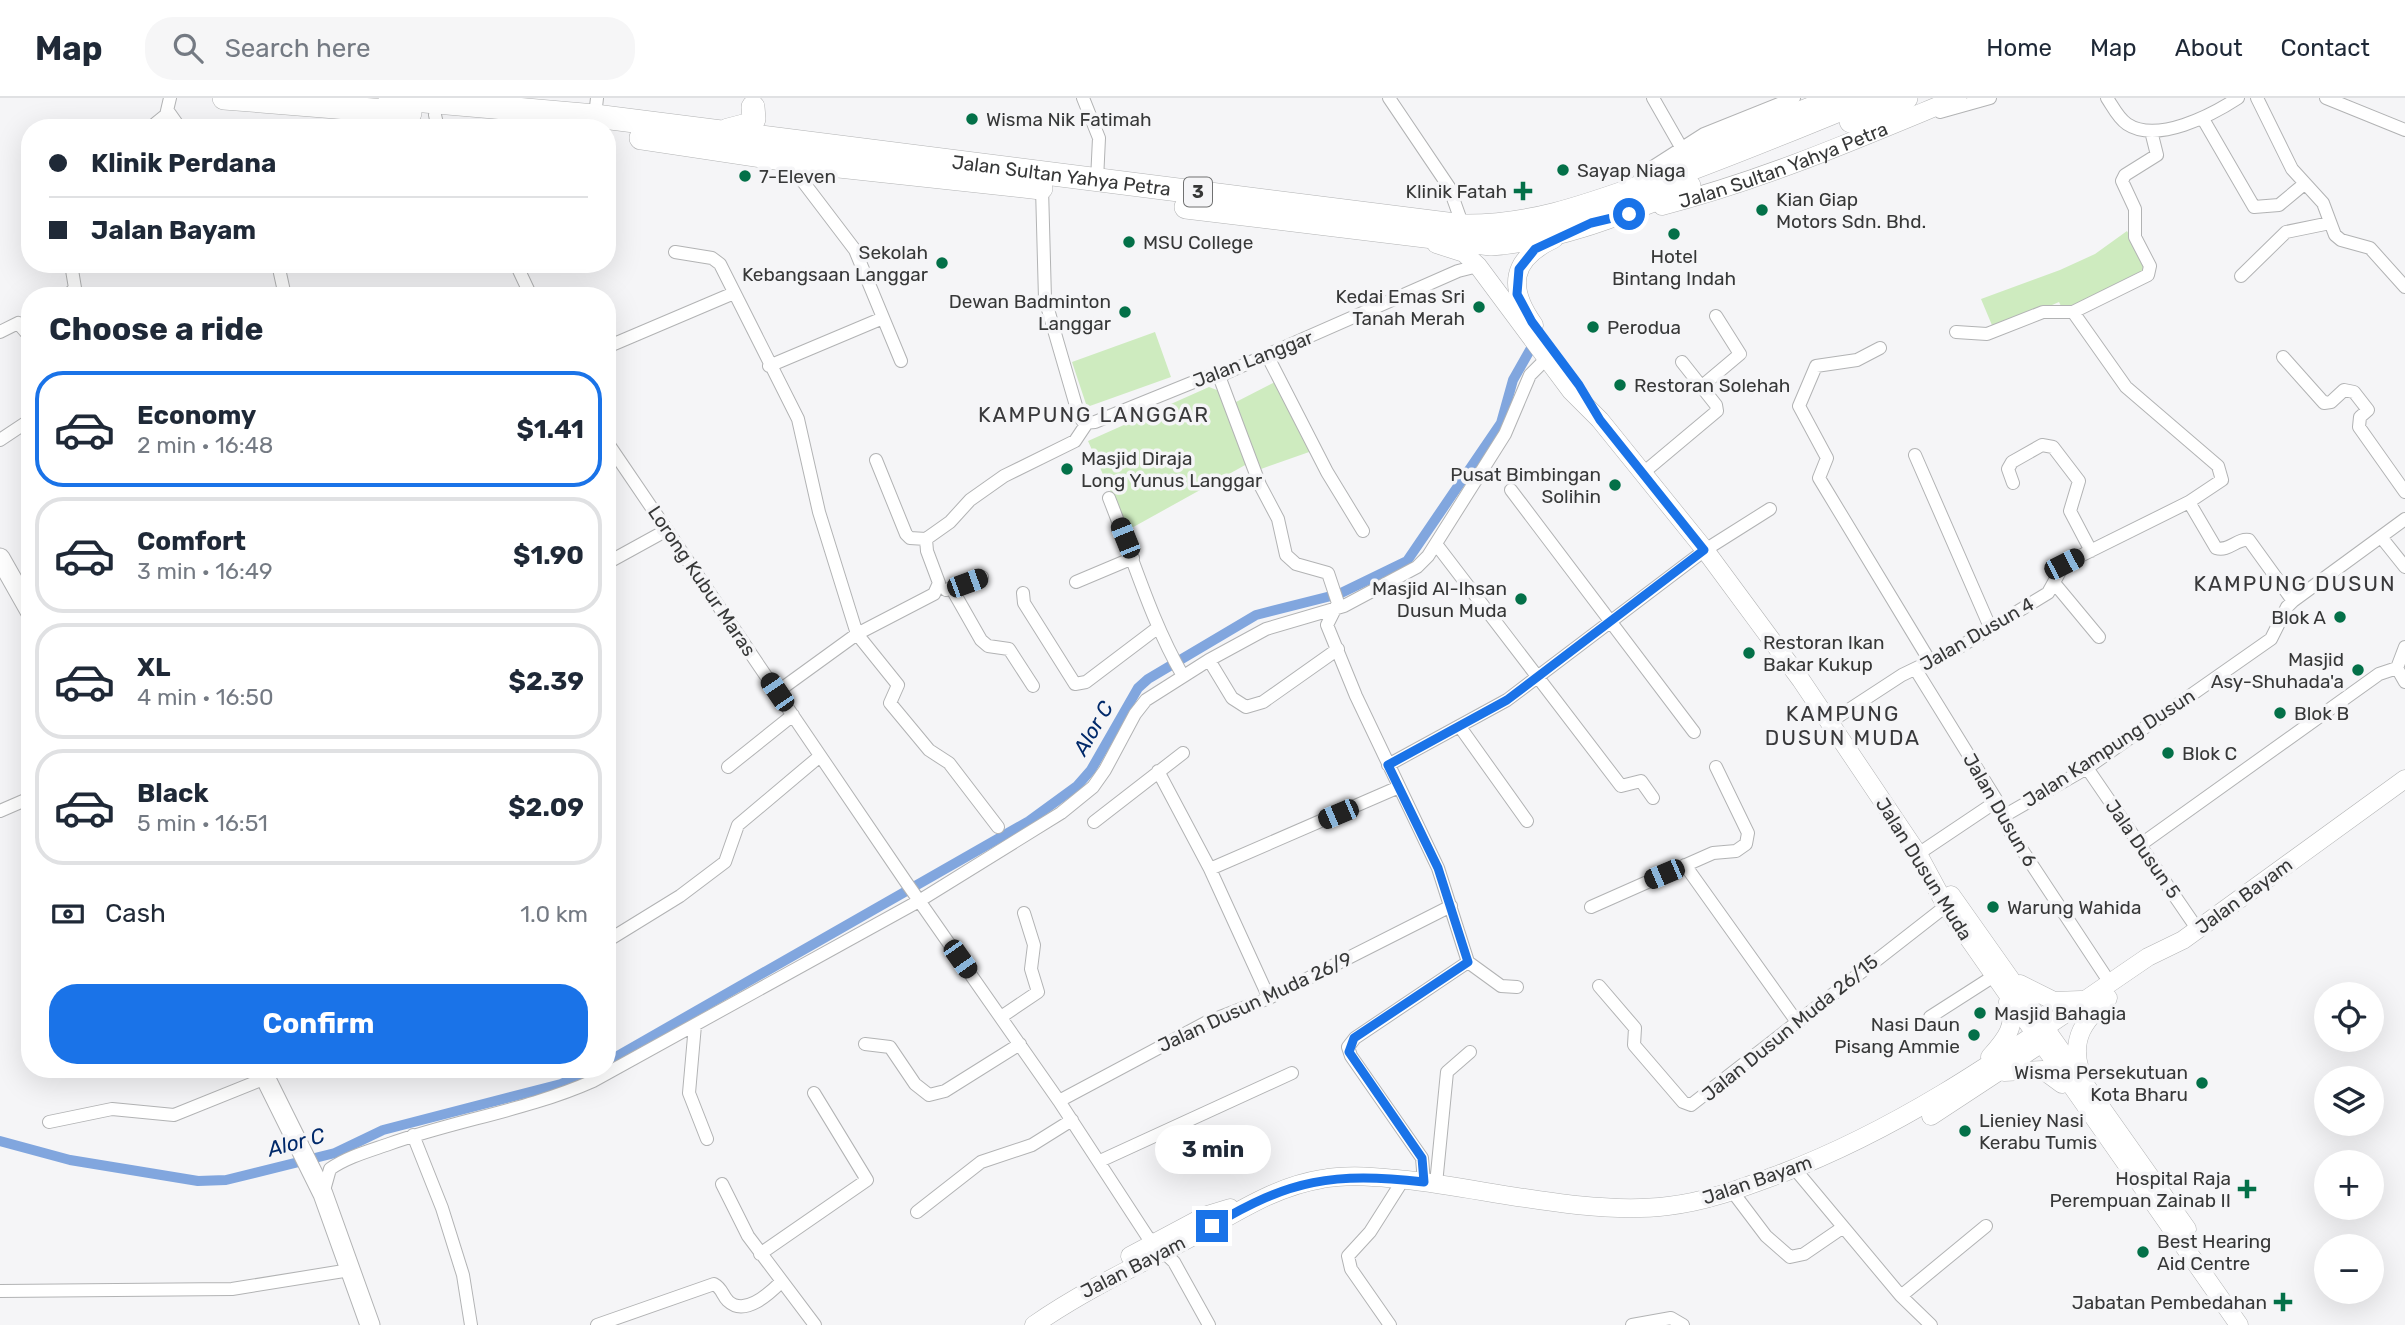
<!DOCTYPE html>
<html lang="en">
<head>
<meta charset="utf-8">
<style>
  :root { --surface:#fff; --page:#f6f6f7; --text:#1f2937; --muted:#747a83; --line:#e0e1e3; --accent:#1a73e8 }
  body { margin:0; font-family:Rubik,sans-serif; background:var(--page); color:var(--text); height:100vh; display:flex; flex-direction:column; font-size:26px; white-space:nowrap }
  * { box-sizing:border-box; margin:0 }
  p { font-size:23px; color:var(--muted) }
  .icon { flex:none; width:38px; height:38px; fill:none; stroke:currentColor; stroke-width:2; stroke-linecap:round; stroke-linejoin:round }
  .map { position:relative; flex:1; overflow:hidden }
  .panel { position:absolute; left:21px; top:189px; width:595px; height:791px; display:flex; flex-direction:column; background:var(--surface); border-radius:28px; box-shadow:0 7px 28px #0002 }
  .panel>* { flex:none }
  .guide { position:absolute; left:21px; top:21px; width:595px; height:154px; border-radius:28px; box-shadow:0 7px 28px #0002; display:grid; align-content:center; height:154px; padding:0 28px; background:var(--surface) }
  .tools { position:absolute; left:2314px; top:884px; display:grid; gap:14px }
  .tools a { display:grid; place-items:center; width:70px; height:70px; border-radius:50%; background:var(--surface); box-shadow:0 7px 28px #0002; font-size:35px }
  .end { position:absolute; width:32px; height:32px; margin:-16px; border:9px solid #1a73e8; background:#fff; box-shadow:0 0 0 4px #fff }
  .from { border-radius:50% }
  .bubble { position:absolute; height:49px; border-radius:24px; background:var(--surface); box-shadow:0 7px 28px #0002; font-size:23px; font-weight:700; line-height:49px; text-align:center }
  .car { position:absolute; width:21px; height:42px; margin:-21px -10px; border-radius:9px; box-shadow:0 0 5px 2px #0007; background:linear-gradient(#222 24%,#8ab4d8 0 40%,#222 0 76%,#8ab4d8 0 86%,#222 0) }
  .guide b { display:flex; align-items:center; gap:24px; height:66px; font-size:26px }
  .guide b+b { border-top:2px solid var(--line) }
  .guide i { width:18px; height:18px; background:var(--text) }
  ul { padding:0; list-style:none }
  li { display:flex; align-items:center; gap:21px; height:116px; margin:0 14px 10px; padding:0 14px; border:4px solid var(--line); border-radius:28px }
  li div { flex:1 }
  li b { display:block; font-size:26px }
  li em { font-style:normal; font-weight:700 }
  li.selected { border-color:var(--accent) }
  li>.icon { width:63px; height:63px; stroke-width:1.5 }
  h2 { padding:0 28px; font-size:32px; line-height:84px }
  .pay { display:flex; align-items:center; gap:18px; height:77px; padding:0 28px; font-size:26px }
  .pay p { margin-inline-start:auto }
  .cta { display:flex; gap:14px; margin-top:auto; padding:14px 28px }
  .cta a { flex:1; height:80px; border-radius:28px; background:var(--accent); color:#fff; font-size:28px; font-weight:700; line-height:80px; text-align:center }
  header { display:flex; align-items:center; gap:42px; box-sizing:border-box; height:98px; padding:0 35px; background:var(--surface); border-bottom:2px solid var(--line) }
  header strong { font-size:33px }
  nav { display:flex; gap:38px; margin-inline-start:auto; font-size:24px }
  .search { width:490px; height:63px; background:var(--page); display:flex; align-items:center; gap:18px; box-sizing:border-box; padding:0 24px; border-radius:28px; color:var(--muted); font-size:26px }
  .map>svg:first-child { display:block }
  .green { fill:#ceebbf }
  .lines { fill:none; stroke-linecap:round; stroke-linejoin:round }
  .canal { stroke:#81a6de; stroke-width:10 }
  .street-casing { stroke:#b2b3b4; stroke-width:14 }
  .secondary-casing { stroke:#b2b3b4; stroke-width:19 }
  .primary-casing { stroke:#b2b3b4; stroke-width:21 }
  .highway-casing { stroke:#b2b3b4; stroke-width:24 }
  .street { stroke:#fff; stroke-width:12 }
  .secondary { stroke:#fff; stroke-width:18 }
  .primary { stroke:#fff; stroke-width:19 }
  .highway { stroke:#fff; stroke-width:23 }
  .route { stroke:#1a73e8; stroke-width:9 }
  .poi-dot { fill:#037048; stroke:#f5f5f7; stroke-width:2.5 }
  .labels { text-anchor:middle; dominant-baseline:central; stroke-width:7; stroke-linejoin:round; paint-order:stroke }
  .shield { fill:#f5f5f7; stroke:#707171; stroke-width:2 }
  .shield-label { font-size:18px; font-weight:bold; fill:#373838 }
  .poi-label { font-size:19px; fill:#373838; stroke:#f5f5f7; text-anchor:start }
  .street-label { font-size:19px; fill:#373838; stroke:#f5f5f7 }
  .neighbourhood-label { font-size:21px; letter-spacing:2px; fill:#39393b; stroke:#f5f5f7 }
  .water-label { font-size:21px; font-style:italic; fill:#00296a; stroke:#f5f5f7 }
</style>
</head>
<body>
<header>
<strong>Map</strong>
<div class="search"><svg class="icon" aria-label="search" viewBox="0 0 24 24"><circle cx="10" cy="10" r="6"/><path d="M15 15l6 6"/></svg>Search here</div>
<nav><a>Home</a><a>Map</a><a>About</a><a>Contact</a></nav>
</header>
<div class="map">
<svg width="2405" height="1227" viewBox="0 0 2405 1227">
  <rect width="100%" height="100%" fill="#f5f5f7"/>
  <!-- green -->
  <path class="green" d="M2127,133L2147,170L2141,177L2064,214L2059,204L1994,232L1981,201L2060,172L2095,156Z
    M1155,234L1171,279L1087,309L1072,264Z
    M1277,283L1312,353L1261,371L1234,305Z
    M1209,289L1222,294L1247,366L1128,432L1088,343Z"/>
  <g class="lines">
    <!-- canal -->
    <path class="canal" d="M607,964L1029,723L1077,688L1091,672L1138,590L1148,581L1256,517L1339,496L1407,463L1501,325L1513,282L1530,252
      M0,1043L70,1062L198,1083L226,1082L335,1055L383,1032L561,986L594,971"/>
    <!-- street casing -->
    <g class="street-casing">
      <path id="street" d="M1083,0L1099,40L1097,82
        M1389,0L1449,89L1463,128
        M1653,0L1681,49
        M2107,0C2113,9 2118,20 2127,26C2157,46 2212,17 2238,0
        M2257,0L2292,71L2323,105L2335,137L2341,142L2370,150L2405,189
        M2326,0L2405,32
        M168,13L180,30
        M1940,14L1990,0
        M435,17L438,30
        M595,18L597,0
        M2203,21L2254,109L2279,107L2303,87
        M150,30L166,17L170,0
        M802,64L801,81L855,152L901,263
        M1651,70L1704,36L1794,0
        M1042,90L1045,201L1079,318L1084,325L1095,324L1206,279L1219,278L1458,173L1478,168
        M675,154L712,160L720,166L798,321L819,414L857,536L898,587L890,605L929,652L949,665L998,729
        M278,166L285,198
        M516,166L531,198
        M2241,178L2286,134L2330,125
        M67,198L75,190L71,166
        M0,234L18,225L30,239
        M1956,234L1987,236L2043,214H2073L2148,177L2150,168L2135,139V111L2122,83L2125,77L2157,57L2151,33
        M607,249L734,195
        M1880,250L1857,262L1816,268L1799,308L1827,360L1819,380L1931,565
        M1267,257L1327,374L1363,433
        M2283,259L2324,305L2331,304L2344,292L2354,294L2368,312L2360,319L2359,329L2405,394
        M769,268L883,220
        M1219,278L1260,387L1278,421L1286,457L1296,466L1328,475L1338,505L1327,527L1356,598L1438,770L1468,864
        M1702,288L1740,256L1716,218
        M0,342L30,322
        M607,344L906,784L1059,1003L1147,1138L1174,1164L1209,1227
        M1915,357L1990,529
        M876,362L906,436L910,440L926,441
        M1643,375L1717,313L1716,307L1682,264
        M2013,385L2008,371L2012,364L2042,347L2053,349L2079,383L2070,413L2091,453
        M1511,392L1694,634
        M1109,400C1133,460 1151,523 1183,578
        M2189,404L2216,450C2229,454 2237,440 2249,442L2293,503
        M2381,439L2405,469
        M1436,446L1621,688L1641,683L1653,700
        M607,465L667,432
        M1076,484L1133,460
        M2055,486L2099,539
        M952,491L981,542L988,548L1009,551L1033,588
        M946,492L982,479
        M1023,495L1024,505L1075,586L1086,584L1156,531
        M2405,549L2397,570L2405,584
        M1209,562L1232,600L1246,609L1263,604L1338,551
        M1916,572L1997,703L2007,729L2110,885
        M777,594L857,536L934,496L939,485L927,453L926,441L950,424L970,402L1004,378L1075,343L1087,325
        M1830,624L1902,577L1958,550L2048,495L2064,466L2189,404L2222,382L2218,368L2126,289L2073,214
        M1460,629L1527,723
        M1388,667L1507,602L1705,452L1770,411
        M728,669L793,617
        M2087,670L2198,832
        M1158,673L1210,771L1269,900
        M0,713L30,700
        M2002,719L2087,670L2271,541L2287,509L2293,503L2405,421
        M1094,724L1183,655
        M2140,747L2379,576L2397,570
        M1918,756L1997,703
        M1685,767L1797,924
        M1210,771L1399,689
        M1591,809L1713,755L1736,753L1746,746L1748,735L1716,669
        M607,843L680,798L725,764L738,727L820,658
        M1468,864L1501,888L1517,889
        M1599,888L1635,930L1634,947L1683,1004L1691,1007L1946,808
        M1001,919L1038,894L1031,871L1034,847L1024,815
        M1930,919L1994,878
        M695,927L689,995L707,1041
        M865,946L890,949L915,986L929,997L945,993L1020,946
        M1059,1003L1207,924L1269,900L1451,808
        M49,1024L112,1011L174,1017L266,980
        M413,1037L442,1110L463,1177L471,1227
        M1100,1063L1292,975
        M1794,1070L1901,1198L1931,1227
        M1424,1084L1422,1060L1351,958L1348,949L1355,940L1468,864
        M722,1086L748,1138L815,1227
        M1436,1086L1447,974L1470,954
        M1732,1093L1766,1138L1790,1159L1804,1156L1842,1130
        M323,1096L330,1071C347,1059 369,1053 389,1046C456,1022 528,1012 593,983L919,803L1061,715L1093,689L1105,672L1135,616L1146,602L1209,562L1266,531L1344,508L1417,469L1428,458L1505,336L1530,277L1546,261
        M917,1114L981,1064L1032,1047L1072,1022
        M760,1156L867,1082L814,995
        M0,1193L232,1191L350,1172
        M1901,1198L1986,1128
        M597,1227L714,1186C722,1190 722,1197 728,1203C745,1219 770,1195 781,1184
        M1390,1227L1351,1171L1348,1158L1370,1134L1403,1082
        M1632,1227L1671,1220L1683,1227"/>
    </g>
    <!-- secondary casing -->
    <g class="secondary-casing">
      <g id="secondary">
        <path d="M1643,80L1702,50L1832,0"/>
        <path id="s1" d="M1662,108C1764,82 1860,40 1957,0"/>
        <path d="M1436,146L1464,155L1478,168L1571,293L1600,322L1705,452L1801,582L1918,756L1946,808L2239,1227"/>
        <path d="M1534,227C1507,189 1511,161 1554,141"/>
        <path d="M1951,797L2187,1131"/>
        <path d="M2020,886L2054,903L2081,902"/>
        <path d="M1990,959C2004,943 2019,927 2008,904"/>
        <path d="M2080,972C2070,940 2085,922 2108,900"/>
        <path d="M2004,974L2043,972L2062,986"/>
        <path d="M1931,1018L2042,945"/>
        <path d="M1130,1158L1207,1117L1230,1110"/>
        <path d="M1034,1227C1083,1193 1136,1168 1188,1141C1232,1118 1272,1089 1322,1081C1349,1076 1379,1079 1407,1082C1487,1091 1589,1118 1668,1108C1707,1104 1744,1089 1780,1076C1917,1024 2027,941 2148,859L2183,842L2405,681"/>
      </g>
    </g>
    <!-- primary casing -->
    <g class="primary-casing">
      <path id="primary" d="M0,460L30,513
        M261,971L323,1096L370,1227"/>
    </g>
    <!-- highway casing -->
    <g class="highway-casing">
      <g id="highway">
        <path d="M224,0L410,15"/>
        <path id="s2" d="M390,0L595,18L1463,128C1530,129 1587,108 1649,86C1723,60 1795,30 1868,0"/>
        <path d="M1851,23L1906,0"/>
        <path d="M728,32L751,26L754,21L753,9"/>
        <path d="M641,40L802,64L1041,90"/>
        <path d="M1186,109L1491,146C1561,141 1625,113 1689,88"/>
      </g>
    </g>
    <!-- street -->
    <use href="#street" class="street"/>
    <!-- secondary -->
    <use href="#secondary" class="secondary"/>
    <!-- primary -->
    <use href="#primary" class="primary"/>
    <!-- highway -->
    <use href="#highway" class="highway"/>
  </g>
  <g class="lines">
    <!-- route -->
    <path class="route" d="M1212,1128C1290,1081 1333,1074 1424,1084L1422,1060L1349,954L1354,940L1468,864L1438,770L1388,667L1507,602L1704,452L1600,322L1579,287L1532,224L1517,196L1519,171L1535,151L1591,125L1629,116"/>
  </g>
  <!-- markers -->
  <g class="poi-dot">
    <circle cx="972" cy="21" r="7"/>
    <circle cx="1563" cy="72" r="7"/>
    <circle cx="745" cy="78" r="7"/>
    <path d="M1519.5 82.5h7v7h7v7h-7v7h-7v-7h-7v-7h7z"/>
    <circle cx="1762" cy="112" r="7"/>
    <circle cx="1674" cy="136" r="7"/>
    <circle cx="1129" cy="144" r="7"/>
    <circle cx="942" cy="165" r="7"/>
    <circle cx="1479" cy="209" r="7"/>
    <circle cx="1125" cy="214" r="7"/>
    <circle cx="1593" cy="229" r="7"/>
    <circle cx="1620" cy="287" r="7"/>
    <circle cx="1067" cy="371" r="7"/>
    <circle cx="1615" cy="387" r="7"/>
    <circle cx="1521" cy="501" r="7"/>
    <circle cx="2340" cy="519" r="7"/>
    <circle cx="1749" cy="555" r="7"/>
    <circle cx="2358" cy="572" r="7"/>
    <circle cx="2280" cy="615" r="7"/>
    <circle cx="2168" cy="655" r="7"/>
    <circle cx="1993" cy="809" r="7"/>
    <circle cx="1980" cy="915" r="7"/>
    <circle cx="1974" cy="937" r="7"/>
    <circle cx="2202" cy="985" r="7"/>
    <circle cx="1965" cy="1033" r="7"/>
    <path d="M2243.5 1080.5h7v7h7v7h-7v7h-7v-7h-7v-7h7z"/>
    <circle cx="2143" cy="1154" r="7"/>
    <path d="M2279.5 1193.5h7v7h7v7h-7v7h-7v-7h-7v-7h7z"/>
  </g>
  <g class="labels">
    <!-- shield labels -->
    <rect class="shield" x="1184" y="79.5" width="28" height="29" rx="5"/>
    <g class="shield-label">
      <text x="1198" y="94">3</text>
    </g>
    <!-- poi labels -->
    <g class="poi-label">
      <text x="986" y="21">Wisma Nik Fatimah</text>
      <text x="1577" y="72">Sayap Niaga</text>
      <text x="759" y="78">7-Eleven</text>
      <text x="1507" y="93" text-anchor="end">Klinik Fatah</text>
      <text x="1776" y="101">Kian Giap<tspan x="1776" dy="22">Motors Sdn. Bhd.</tspan></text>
      <text x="1143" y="144">MSU College</text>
      <text x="928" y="154" text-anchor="end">Sekolah<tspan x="928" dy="22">Kebangsaan Langgar</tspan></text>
      <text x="1674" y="158" text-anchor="middle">Hotel<tspan x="1674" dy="22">Bintang Indah</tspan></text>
      <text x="1465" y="198" text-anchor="end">Kedai Emas Sri<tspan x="1465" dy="22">Tanah Merah</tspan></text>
      <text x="1111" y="203" text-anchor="end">Dewan Badminton<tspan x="1111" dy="22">Langgar</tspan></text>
      <text x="1607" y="229">Perodua</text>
      <text x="1634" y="287">Restoran Solehah</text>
      <text x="1081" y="360">Masjid Diraja<tspan x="1081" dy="22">Long Yunus Langgar</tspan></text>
      <text x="1601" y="376" text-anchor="end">Pusat Bimbingan<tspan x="1601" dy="22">Solihin</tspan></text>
      <text x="1507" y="490" text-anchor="end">Masjid Al-Ihsan<tspan x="1507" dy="22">Dusun Muda</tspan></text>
      <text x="2326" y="519" text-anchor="end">Blok A</text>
      <text x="1763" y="544">Restoran Ikan<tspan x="1763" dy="22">Bakar Kukup</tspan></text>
      <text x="2344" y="561" text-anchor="end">Masjid<tspan x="2344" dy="22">Asy-Shuhada'a</tspan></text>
      <text x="2294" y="615">Blok B</text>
      <text x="2182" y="655">Blok C</text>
      <text x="2007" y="809">Warung Wahida</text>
      <text x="1994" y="915">Masjid Bahagia</text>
      <text x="1960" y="926" text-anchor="end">Nasi Daun<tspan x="1960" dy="22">Pisang Ammie</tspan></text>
      <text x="2188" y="974" text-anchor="end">Wisma Persekutuan<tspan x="2188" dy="22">Kota Bharu</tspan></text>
      <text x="1979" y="1022">Lieniey Nasi<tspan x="1979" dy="22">Kerabu Tumis</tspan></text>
      <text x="2231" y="1080" text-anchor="end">Hospital Raja<tspan x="2231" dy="22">Perempuan Zainab II</tspan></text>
      <text x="2157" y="1143">Best Hearing<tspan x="2157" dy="22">Aid Centre</tspan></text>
      <text x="2267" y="1204" text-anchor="end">Jabatan Pembedahan</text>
    </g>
    <!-- street labels -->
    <g class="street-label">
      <text stroke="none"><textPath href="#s1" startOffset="128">Jalan Sultan Yahya Petra</textPath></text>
      <text stroke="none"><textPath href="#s2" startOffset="676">Jalan Sultan Yahya Petra</textPath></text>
      <text transform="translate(1253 261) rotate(-21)">Jalan Langgar</text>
      <text transform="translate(702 483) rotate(56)">Lorong Kubur Maras</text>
      <text transform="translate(1977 536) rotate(-30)">Jalan Dusun 4</text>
      <text transform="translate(2109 650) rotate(-33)">Jalan Kampung Dusun</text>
      <text transform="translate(2000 712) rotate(60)">Jalan Dusun 6</text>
      <text transform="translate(2143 751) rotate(55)">Jala Dusun 5</text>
      <text transform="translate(1924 771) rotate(58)">Jalan Dusun Muda</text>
      <text transform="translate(2244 798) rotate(-36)">Jalan Bayam</text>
      <text transform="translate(1255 904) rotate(-25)">Jalan Dusun Muda 26/9</text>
      <text transform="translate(1790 930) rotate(-39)">Jalan Dusun Muda 26/15</text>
      <text transform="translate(1757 1082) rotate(-19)">Jalan Bayam</text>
      <text transform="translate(1133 1169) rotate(-27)">Jalan Bayam</text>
    </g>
    <!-- neighbourhood labels -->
    <g class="neighbourhood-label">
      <text x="1094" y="316">KAMPUNG LANGGAR</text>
      <text x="2295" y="485">KAMPUNG DUSUN</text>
      <text x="1843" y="615">KAMPUNG<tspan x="1843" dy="24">DUSUN MUDA</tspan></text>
    </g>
    <!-- water labels -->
    <g class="water-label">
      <text transform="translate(1093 630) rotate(-60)">Alor C</text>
      <text transform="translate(296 1044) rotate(-15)">Alor C</text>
    </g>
  </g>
</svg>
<div class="tools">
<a><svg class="icon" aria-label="locate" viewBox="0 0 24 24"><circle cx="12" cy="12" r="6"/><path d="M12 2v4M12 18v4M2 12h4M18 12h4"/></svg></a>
<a><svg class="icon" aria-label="layers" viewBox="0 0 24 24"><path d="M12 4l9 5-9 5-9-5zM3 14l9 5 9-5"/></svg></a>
<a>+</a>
<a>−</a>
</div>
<i class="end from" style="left:1629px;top:116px"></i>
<i class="end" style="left:1212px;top:1128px"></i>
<div class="bubble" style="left:1155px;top:1027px;width:116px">3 min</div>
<i class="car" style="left:1125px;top:440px;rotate:338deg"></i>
<i class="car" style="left:2064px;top:466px;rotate:63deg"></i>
<i class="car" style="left:967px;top:485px;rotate:70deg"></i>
<i class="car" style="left:777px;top:594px;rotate:326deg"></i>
<i class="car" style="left:1338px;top:716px;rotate:247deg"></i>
<i class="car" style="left:1664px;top:776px;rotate:247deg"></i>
<i class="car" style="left:960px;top:861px;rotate:145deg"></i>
<div class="guide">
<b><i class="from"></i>Klinik Perdana</b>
<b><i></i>Jalan Bayam</b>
</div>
<section class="panel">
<h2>Choose a ride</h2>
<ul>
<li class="selected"><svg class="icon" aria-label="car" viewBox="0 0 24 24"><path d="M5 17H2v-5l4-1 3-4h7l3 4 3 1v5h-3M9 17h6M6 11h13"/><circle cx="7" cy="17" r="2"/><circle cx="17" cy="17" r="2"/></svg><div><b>Economy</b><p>2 min · 16:48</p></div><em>$1.41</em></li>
<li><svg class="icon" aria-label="car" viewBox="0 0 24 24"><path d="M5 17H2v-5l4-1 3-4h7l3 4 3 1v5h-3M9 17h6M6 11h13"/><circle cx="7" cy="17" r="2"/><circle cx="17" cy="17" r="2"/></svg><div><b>Comfort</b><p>3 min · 16:49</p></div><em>$1.90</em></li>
<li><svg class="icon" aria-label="car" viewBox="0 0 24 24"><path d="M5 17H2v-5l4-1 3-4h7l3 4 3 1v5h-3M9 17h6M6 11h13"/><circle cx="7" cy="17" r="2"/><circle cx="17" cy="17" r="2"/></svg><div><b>XL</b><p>4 min · 16:50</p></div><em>$2.39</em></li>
<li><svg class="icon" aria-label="car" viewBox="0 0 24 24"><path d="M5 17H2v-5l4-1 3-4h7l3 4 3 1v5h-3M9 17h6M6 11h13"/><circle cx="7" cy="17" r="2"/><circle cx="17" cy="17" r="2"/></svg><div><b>Black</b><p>5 min · 16:51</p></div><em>$2.09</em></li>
</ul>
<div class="pay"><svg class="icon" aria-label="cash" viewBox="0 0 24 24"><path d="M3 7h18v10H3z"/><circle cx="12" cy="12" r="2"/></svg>Cash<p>1.0 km</p></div>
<div class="cta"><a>Confirm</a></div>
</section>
</div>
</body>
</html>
